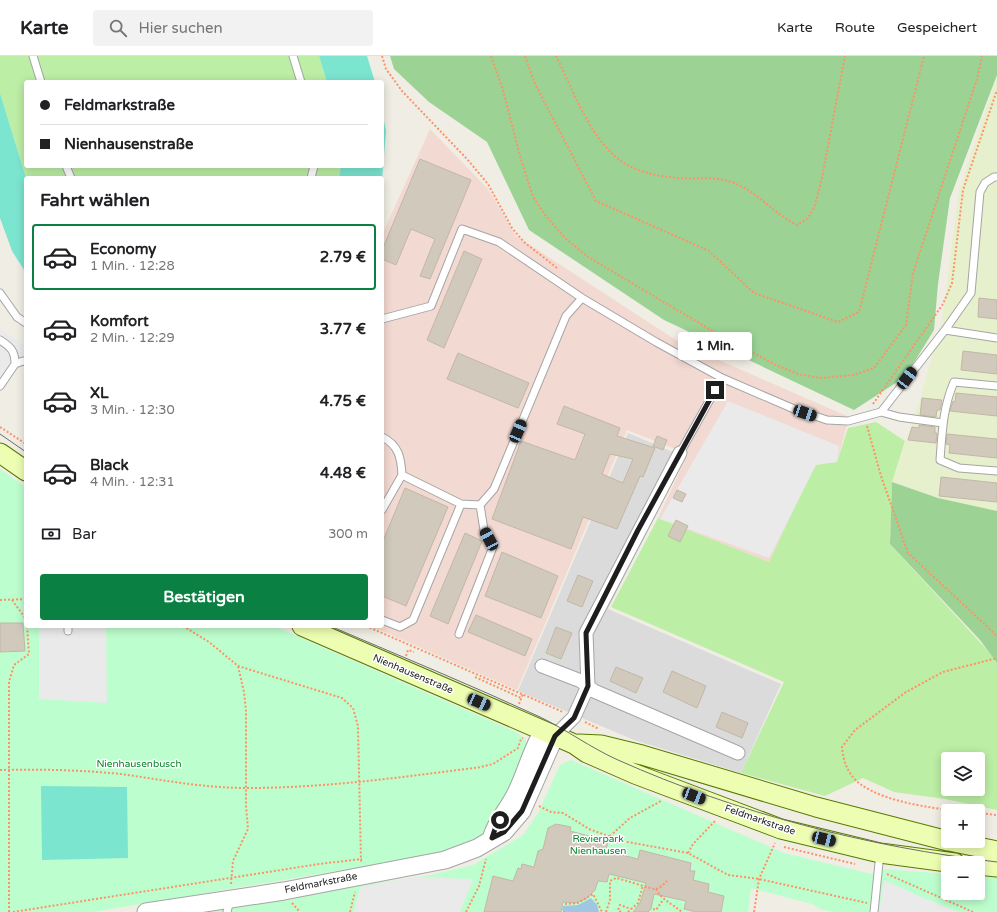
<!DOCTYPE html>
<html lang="de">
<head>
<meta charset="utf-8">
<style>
  :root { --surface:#fff; --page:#f2f2f2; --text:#202124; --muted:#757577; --line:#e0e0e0; --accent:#0b8043 }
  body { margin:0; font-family:"Varela Round",sans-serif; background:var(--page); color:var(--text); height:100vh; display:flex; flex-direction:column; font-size:15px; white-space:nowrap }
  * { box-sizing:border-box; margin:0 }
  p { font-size:13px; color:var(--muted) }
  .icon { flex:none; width:22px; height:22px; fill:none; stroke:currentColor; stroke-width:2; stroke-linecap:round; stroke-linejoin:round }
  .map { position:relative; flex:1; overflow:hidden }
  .panel { position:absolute; left:24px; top:120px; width:360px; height:452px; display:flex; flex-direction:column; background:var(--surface); border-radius:4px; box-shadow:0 2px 10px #0003 }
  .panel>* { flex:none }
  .hud { position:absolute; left:24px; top:24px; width:360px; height:88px; border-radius:4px; box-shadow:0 2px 10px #0003; display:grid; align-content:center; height:88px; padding:0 16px; background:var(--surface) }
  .fabs { position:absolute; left:941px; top:696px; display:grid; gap:8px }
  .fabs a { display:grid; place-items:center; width:44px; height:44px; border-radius:4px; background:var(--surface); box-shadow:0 2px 10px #0003; font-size:20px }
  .end { position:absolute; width:18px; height:18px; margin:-9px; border:5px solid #1e1e1e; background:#fff; box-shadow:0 0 0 2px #fff }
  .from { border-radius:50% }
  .bubble { position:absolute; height:28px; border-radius:4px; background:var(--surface); box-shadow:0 2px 10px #0003; font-size:13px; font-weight:700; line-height:28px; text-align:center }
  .car { position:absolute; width:12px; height:24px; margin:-12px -6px; border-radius:5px; box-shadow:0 0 3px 1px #0007; background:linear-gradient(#222 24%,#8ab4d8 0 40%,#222 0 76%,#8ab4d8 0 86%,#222 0) }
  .hud b { display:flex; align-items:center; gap:14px; height:38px; font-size:15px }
  .hud b+b { border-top:1px solid var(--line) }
  .hud i { width:10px; height:10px; background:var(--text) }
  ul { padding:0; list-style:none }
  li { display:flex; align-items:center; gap:12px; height:66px; margin:0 8px 6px; padding:0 8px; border:2px solid transparent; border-radius:4px }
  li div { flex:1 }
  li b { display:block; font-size:15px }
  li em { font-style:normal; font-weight:700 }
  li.on { border-color:var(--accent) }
  li>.icon { width:36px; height:36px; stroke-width:1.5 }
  h2 { padding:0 16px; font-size:18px; line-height:48px }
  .pay { display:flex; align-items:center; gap:10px; height:44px; padding:0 16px; font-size:15px }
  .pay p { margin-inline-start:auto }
  .cta { display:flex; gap:8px; margin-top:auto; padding:8px 16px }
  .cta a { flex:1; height:46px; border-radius:4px; background:var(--accent); color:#fff; font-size:16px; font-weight:700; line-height:46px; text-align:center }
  header { display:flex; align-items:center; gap:24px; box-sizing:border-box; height:56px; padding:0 20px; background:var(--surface); border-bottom:1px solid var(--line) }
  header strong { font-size:19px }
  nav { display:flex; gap:22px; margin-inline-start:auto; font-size:14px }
  .search { width:280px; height:36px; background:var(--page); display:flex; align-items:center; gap:10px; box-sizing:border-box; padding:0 14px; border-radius:4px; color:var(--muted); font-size:15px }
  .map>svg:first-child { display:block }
  .residential { fill:#dcdbdb }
  .commercial { fill:#f2d9d1 }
  .farmland { fill:#e7f0cd }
  .grass { fill:#bceea5; fill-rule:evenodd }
  .forest { fill:#9cd395 }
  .park { fill:#bdfece }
  .pitch { fill:#7be5d0 }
  .parking { fill:#eaeaea }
  .water { fill:#a0c7e1 }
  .building { fill:#d0c9bc; stroke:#c3b7a5; fill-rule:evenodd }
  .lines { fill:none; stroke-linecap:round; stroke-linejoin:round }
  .service-casing { stroke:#a5a5a5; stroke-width:9 }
  .minor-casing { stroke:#a5a5a5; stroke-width:15 }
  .tertiary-casing { stroke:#a5a5a5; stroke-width:19 }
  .secondary-casing { stroke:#577b00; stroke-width:21 }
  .path { stroke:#ff9166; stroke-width:2; stroke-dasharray:2 2; stroke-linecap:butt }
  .service { stroke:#fff; stroke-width:7 }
  .minor { stroke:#fff; stroke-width:13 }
  .tertiary { stroke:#fff; stroke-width:17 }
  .secondary { stroke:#edfeb3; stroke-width:19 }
  .tram { stroke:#6c6c6c; stroke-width:1 }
  .route { stroke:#1e1e1e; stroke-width:5 }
  .labels { text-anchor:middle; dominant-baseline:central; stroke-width:3; stroke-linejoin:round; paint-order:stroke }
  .street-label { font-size:10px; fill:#1e1e1e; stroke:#fff }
  .park-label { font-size:10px; fill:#038625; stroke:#fff }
</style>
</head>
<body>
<header>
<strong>Karte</strong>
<div class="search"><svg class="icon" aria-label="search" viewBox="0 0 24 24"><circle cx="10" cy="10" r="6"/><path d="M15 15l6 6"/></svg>Hier suchen</div>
<nav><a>Karte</a><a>Route</a><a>Gespeichert</a></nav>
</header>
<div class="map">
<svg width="997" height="856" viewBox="0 0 997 856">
  <rect width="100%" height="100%" fill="#f0eee4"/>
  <!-- residential -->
  <path class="residential" d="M628,377L685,401L608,553L781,628L741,717L634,684L518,635Z"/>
  <!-- commercial -->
  <path class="commercial" d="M430,73L488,133L516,180L682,288L849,361L837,406L815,408L769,506L658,462L688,398L627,374L517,634L371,570H382V179Z"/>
  <!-- farmland -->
  <path class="farmland" d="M997,20V455L938,442L892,426L921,341L942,263L959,134Z"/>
  <!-- grass -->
  <path class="grass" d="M0,0H319L327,26H26V110H341L339,122H26L0,37Z
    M876,366L905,385L892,426L890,488L988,595L997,607V754L945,743L894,736L863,722L825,740L741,717L784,626L611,551L658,462L769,506L815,408L837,406L848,372ZM948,703H978V733H948Z"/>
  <!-- forest -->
  <path class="forest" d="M390,0H997V19L950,142L938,228L934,274L905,321L854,354L664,264L529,174L487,86L429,46L394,13Z
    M892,426L938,442L997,455V607L980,584L890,488Z"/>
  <!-- park -->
  <path class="park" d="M0,413L26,431V570H274L518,677L526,684C528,701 522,708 516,724C499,761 489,781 450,796L93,856H0Z
    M571,704L784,797L872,818L885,813L948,818V837H978V820L997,822V856H833L820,853L812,848L751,832L748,856H185L431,819L473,809L523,779L538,757L560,709Z"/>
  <!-- pitch -->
  <path class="pitch" d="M319,0H367L375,26H327Z
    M0,37L26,122V217L12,195L0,162Z
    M382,56L386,75L382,124V122H339L341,110H382Z
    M41,730L127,731L128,802L42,804Z"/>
  <!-- parking -->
  <path class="parking" d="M0,272L26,290V299L0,337Z
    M728,345L839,390L837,406L816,409L769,502L660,463Z
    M39,570H106L107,647L39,643Z
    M415,821L473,823L460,856H354L360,831Z
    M884,824L921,841L958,856H879Z"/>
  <!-- water -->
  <path class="water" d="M591,842L597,849L599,856H566L562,854L563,850L578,849Z"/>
  <!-- building -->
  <path class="building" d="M420,103L471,124L430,223L420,220L435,183L411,173L396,209L382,203V194Z
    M464,195L482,203L444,292L427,284Z
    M979,242L997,244V263L978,261Z
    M963,295L997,299V318L961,314Z
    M458,297L529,327L518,352L447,323Z
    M956,337L997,341V360L950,355L953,345L955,346Z
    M922,342L942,344L940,354H937L936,361L920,359Z
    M564,350L620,372L617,380L655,392L643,421L640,420L617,473L583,461L571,493L492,463L521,385L575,404L585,378L557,368ZM610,398L633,403L623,427L602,418Z
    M919,369L935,371V377H937L936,387L908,384L912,371L919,372Z
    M947,378L997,383V402L949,397L950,389L946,388Z
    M657,380L667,384L663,394L653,390Z
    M941,421L997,427V446L939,440Z
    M405,432L448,451L406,550L382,540V487Z
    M677,434L686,438L682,446L673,442Z
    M676,464L688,470L680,486L668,480Z
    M465,477L482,485L448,568L430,560Z
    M502,496L558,520L541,562L485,540Z
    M578,519L593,525L582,551L567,545Z
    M476,559L532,583L525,600L468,576Z
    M0,567H23L25,595L0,596Z
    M556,571L572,577L561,603L546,597Z
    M616,611L643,622L636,637L610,625Z
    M672,615L706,630L697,652L663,636Z
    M722,656L748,667L742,682L716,671Z
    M556,768L571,771L570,775L608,785L606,794L614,797L638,803L640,794L691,807L690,815H695L693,824L709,828L708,836L724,840L721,856H696L684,853L686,845L654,838L651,853L648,856H633L640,847L646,827L609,818L607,826L598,825L595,834L586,843L575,847L563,846L561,856H484L493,820L513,825L518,812L521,813L522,808L534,811L538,795L543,793L548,772Z"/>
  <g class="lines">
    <!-- service casing -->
    <g class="service-casing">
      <path id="service" d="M33,0L41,26
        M293,0L301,26
        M66,110L71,122
        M997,121H994L985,127L980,136L971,237L945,274L997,282
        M311,122L314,110
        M0,237L17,261L26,267
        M382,263L431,250L462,173L499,186L582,242L656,286L722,322L794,353L827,364L848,365L881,356L945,274
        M0,284C11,291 15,295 15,308
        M0,330L15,308L23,305L26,306
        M997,330L954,326C943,351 942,377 940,404L959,412L997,415
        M881,356L899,361L943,367
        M382,381C399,389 401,402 402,419L461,448L480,449L494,433L566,260L582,242
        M680,397L722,322
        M382,454L402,419
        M382,564L400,571L413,564L461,448
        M68,575V570
        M459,578L493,491L484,474L480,449
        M227,856L230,844
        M874,856L880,797"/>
    </g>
    <!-- minor casing -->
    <g class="minor-casing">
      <path id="minor" d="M542,610L581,625L594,635L738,697
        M555,680L574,661L588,630L586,577L680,397"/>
    </g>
    <!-- tertiary casing -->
    <g class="tertiary-casing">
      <path id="tertiary" d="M492,780C497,764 509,752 516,737C526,717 531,695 543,675
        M146,856L284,835L445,804L477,792L504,776L522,755L555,680"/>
    </g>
    <!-- secondary casing -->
    <g class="secondary-casing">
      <path id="secondary" d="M0,397L26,415
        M302,570L574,688L587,697L635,718L781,773L880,797L955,807
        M579,688L601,689L642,699L816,751L948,785
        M949,785L997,795
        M978,809L997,811"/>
    </g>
    <!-- path -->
    <path class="path" d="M382,0L386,13L402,35L467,103L488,128L512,172L524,186L557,212
      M491,0L503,34L520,100L533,141L545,159L565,182L588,201L721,280L776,309L798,318L820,322L854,319L874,312L906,269L913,217L977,23L982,0
      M525,0L535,28L596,145L709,195L754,237L838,266L859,256L924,0
      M556,0C573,34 588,78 618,103C632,114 652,119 669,121C692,125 710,118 734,127C758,136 774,158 797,169L807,163L814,152L822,122L845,0
      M873,348L943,248L952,227L963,134L997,34
      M867,370L881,420L908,497L995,578L997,582
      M0,371L26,388
      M0,544L26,543
      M12,544L26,563
      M183,570L209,586L238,610L342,642L353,652L358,670L361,806
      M366,570L563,656
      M406,600L408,594L414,596
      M475,621L521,642
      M519,648L523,638
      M585,666L599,673
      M0,714C40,713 81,714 121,718C163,724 204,732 247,732C326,732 403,721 481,711L493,708L518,692L521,683L523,682
      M539,750L551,756L563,757L589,773L622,785L688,797L728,819L759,823L867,847
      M958,755C930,752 870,744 852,720C845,711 843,701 842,691L855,674L906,636L943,616L997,602
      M978,757L997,759
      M610,780L630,762L661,745
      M784,791L855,808
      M688,797L693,788L715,765
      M887,818L973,856
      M231,828L233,805L248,773L246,750V655L244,636L238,610
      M656,833C662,844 672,848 682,856
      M292,847L300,856
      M565,848L578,847L593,838L602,856
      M653,853L656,854L663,844
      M9,856V626L14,609L29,598L27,570
      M13,856L319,808L362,803
      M350,856L355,836
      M466,856L479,830L486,803
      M564,856V855
      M606,856L610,844V825L616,822C622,823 654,834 656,833C660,832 664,828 667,825
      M621,856L618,854L620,849L631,853
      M628,856L638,847L643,829
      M754,856L759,823L775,787"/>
    <!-- service -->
    <use href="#service" class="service"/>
    <!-- minor -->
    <use href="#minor" class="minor"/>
    <!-- tertiary -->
    <use href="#tertiary" class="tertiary"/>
    <!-- secondary -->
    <use href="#secondary" class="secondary"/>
    <!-- tram -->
    <path class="tram" d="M0,378L26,396
      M330,570C400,600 471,629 540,661C567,674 591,692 618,704C737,757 868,791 997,806"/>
  </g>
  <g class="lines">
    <!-- route -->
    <path class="route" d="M500,764L496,770L492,782L504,776L522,755L555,680L574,662L588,630L586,577L638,474L715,334"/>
  </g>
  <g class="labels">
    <!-- street labels -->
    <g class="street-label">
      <text transform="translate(413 618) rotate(23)">Nienhausenstraße</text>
      <text transform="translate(760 764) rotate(19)">Feldmarkstraße</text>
      <text transform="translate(321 827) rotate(-11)">Feldmarkstraße</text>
    </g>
    <!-- park labels -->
    <g class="park-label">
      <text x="139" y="708">Nienhausenbusch</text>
      <text x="598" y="783">Revierpark<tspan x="598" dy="12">Nienhausen</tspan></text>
    </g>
  </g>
</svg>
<div class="fabs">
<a><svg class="icon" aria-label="layers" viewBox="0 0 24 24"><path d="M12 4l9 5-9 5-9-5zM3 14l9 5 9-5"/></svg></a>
<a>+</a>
<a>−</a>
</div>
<i class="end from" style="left:500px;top:764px"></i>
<i class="end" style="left:715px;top:334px"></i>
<div class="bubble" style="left:678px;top:276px;width:74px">1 Min.</div>
<i class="car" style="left:907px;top:322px;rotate:37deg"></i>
<i class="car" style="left:805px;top:357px;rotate:109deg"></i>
<i class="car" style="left:518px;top:375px;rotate:23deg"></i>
<i class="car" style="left:489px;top:483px;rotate:332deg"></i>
<i class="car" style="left:479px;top:646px;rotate:114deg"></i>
<i class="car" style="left:694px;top:740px;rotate:111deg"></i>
<i class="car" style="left:824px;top:783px;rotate:104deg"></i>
<div class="hud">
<b><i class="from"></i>Feldmarkstraße</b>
<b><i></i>Nienhausenstraße</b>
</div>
<section class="panel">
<h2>Fahrt wählen</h2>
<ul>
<li class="on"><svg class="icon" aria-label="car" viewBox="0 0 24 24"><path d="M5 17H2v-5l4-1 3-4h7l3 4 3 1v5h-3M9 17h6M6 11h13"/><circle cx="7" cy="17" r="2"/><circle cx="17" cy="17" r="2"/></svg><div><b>Economy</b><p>1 Min. · 12:28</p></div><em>2.79 €</em></li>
<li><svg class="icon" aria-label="car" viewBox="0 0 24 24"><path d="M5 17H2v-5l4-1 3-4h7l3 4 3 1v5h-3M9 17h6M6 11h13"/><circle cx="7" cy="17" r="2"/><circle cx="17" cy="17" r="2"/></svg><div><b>Komfort</b><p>2 Min. · 12:29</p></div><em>3.77 €</em></li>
<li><svg class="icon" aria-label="car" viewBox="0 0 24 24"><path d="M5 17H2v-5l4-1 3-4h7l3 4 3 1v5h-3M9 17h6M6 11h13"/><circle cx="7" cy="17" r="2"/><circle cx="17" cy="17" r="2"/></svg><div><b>XL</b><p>3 Min. · 12:30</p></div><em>4.75 €</em></li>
<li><svg class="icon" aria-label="car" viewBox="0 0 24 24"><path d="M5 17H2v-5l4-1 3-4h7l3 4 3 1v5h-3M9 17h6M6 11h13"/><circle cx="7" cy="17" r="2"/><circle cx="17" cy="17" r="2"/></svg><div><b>Black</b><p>4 Min. · 12:31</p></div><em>4.48 €</em></li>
</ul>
<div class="pay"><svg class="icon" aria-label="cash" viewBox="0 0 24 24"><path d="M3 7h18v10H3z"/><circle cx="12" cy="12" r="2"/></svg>Bar<p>300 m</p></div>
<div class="cta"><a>Bestätigen</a></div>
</section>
</div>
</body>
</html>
